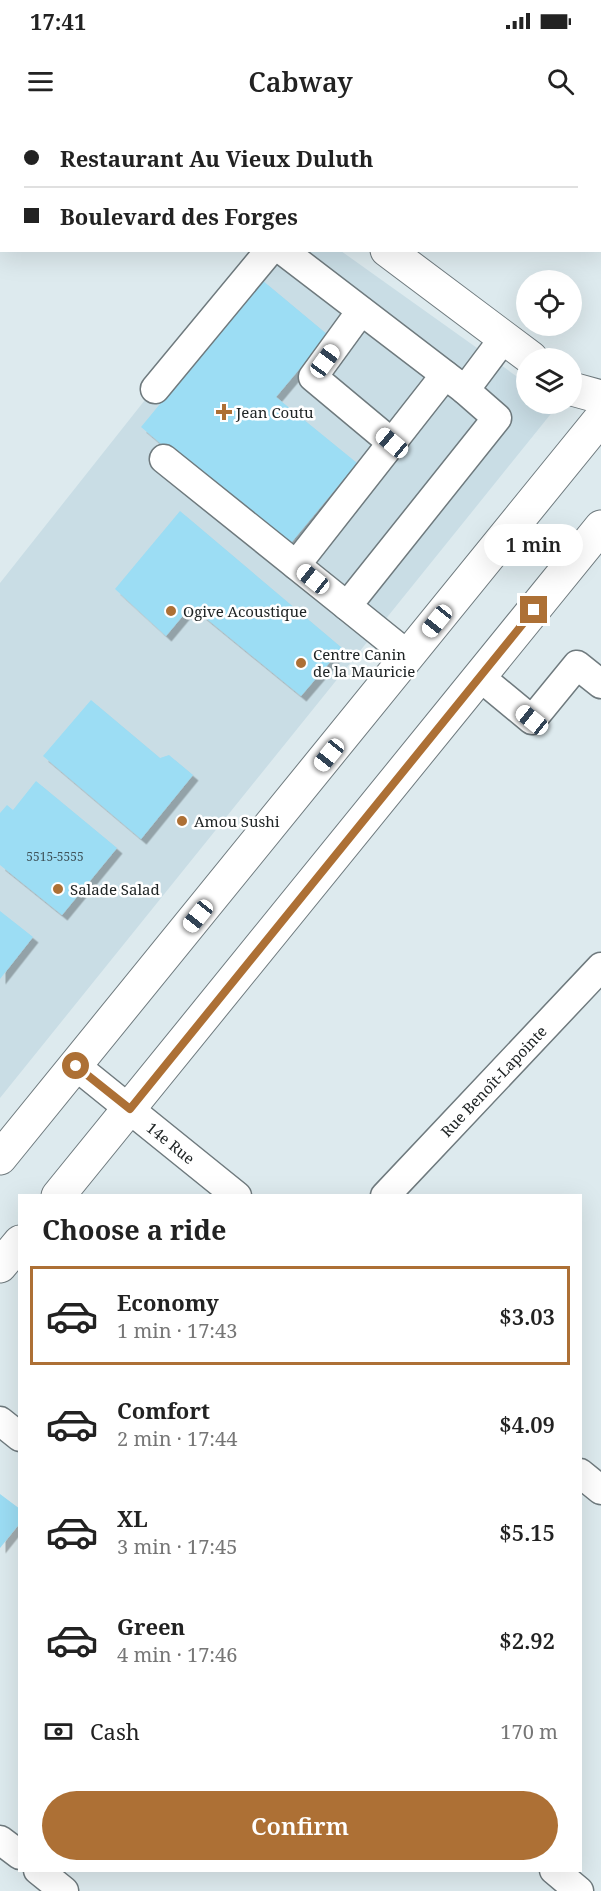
<!DOCTYPE html>
<html lang="en">
<head>
<meta charset="utf-8">
<style>
  :root { --surface:#fff; --page:#f2f2f2; --text:#222; --muted:#767676; --line:#e0e0e0; --accent:#ad7035 }
  body { margin:0; font-family:"Noto Serif",serif; background:var(--page); color:var(--text); height:100vh; display:flex; flex-direction:column; font-size:22px; white-space:nowrap }
  * { box-sizing:border-box; margin:0 }
  p { font-size:20px; color:var(--muted) }
  .icon { flex:none; width:33px; height:33px; fill:none; stroke:currentColor; stroke-width:2; stroke-linecap:round; stroke-linejoin:round }
  .map { position:relative; flex:1; overflow:hidden }
  .panel { position:absolute; left:18px; top:1074px; width:564px; height:678px; display:flex; flex-direction:column; background:var(--surface); border-radius:0px; box-shadow:0 6px 24px #0002 }
  .panel>* { flex:none }
  .hud { position:absolute; left:0px; top:0px; width:602px; height:132px; box-shadow:0 6px 24px #0002; display:grid; align-content:center; height:132px; padding:0 24px; background:var(--surface) }
  .tools { position:absolute; left:516px; top:150px; display:grid; gap:12px }
  .tools a { display:grid; place-items:center; width:66px; height:66px; border-radius:50%; background:var(--surface); box-shadow:0 6px 24px #0002; font-size:30px }
  .end { position:absolute; width:27px; height:27px; margin:-14px; border:8px solid #ad7035; background:#fff; box-shadow:0 0 0 3px #fff }
  .from { border-radius:50% }
  .bubble { position:absolute; height:42px; border-radius:21px; background:var(--surface); box-shadow:0 6px 24px #0002; font-size:20px; font-weight:600; line-height:42px; text-align:center }
  .car { position:absolute; width:18px; height:36px; margin:-18px -9px; border-radius:8px; box-shadow:0 0 4px 2px #0007; background:linear-gradient(#fff 24%,#345 0 40%,#fff 0 76%,#345 0 86%,#fff 0) }
  .hud b { display:flex; align-items:center; gap:21px; height:57px; font-size:22px }
  .hud b+b { border-top:2px solid var(--line) }
  .hud i { width:15px; height:15px; background:var(--text) }
  ul { padding:0; list-style:none }
  li { display:flex; align-items:center; gap:18px; height:99px; margin:0 12px 9px; padding:0 12px; border:3px solid transparent; border-radius:0px }
  li div { flex:1 }
  li b { display:block; font-size:22px }
  li em { font-style:normal; font-weight:600 }
  li.active { border-color:var(--accent) }
  li>.icon { width:54px; height:54px; stroke-width:1.5 }
  h2 { padding:0 24px; font-size:27px; line-height:72px }
  .pay { display:flex; align-items:center; gap:15px; height:66px; padding:0 24px; font-size:22px }
  .pay p { margin-inline-start:auto }
  .cta { display:flex; gap:12px; margin-top:auto; padding:12px 24px }
  .cta a { flex:1; height:69px; border-radius:36px; background:var(--accent); color:#fff; font-size:24px; font-weight:600; line-height:69px; text-align:center }
  .status { display:flex; justify-content:space-between; align-items:center; height:42px; padding:0 30px; background:var(--surface); direction:ltr }
  .status svg { height:16px; fill:currentColor }
  header { display:flex; justify-content:space-between; align-items:center; height:78px; padding:0 24px; background:var(--surface); font-size:27px; font-weight:600 }
  .map>svg:first-child { display:block }
  .built { fill:#c9dde5 }
  .building { fill:#9cddf4; filter:url(#shadow) }
  .lines { fill:none; stroke-linecap:round; stroke-linejoin:round }
  .minor-casing { stroke:#6f7a7e; stroke-width:31 }
  .major-casing { stroke:#6f7a7e; stroke-width:35 }
  .minor { stroke:#fff; stroke-width:28 }
  .major { stroke:#fff; stroke-width:33 }
  .route { stroke:#ad7035; stroke-width:8 }
  .poi-dot { fill:#ad7035; stroke:#fff; stroke-width:2 }
  .labels { text-anchor:middle; dominant-baseline:central; stroke-width:5; stroke-linejoin:round; paint-order:stroke }
  .number-label { font-size:12px; fill:#3f535a }
  .poi-label { font-size:15px; fill:#202526; stroke:#fff; text-anchor:start }
  .street-label { font-size:15px; fill:#202526; stroke:#fff }
</style>
</head>
<body>
<div class="status"><b>17:41</b><svg viewBox="0 0 49 12"><path d="M0 12V9h3v3zM5 12V6h3v6zM10 12V3h3v9zM15 12V0h3v12zM26 1h20v11H26zM47 4h2v5h-2z"/></svg></div>
<header><svg class="icon" aria-label="menu" viewBox="0 0 24 24"><path d="M4 6h16M4 12h16M4 18h16"/></svg>Cabway<svg class="icon" aria-label="search" viewBox="0 0 24 24"><circle cx="10" cy="10" r="6"/><path d="M15 15l6 6"/></svg></header>
<div class="map">
<svg width="601" height="1771" viewBox="0 0 601 1771">
  <defs>
    <filter id="shadow"><feDropShadow dx="5.5" dy="5.5" stdDeviation="0" flood-color="#0004"/></filter>
  </defs>
  <rect width="100%" height="100%" fill="#ddeaee"/>
  <!-- built -->
  <path class="built" d="M263,131H341L526,263V284L558,285L0,978V463Z"/>
  <!-- building -->
  <path class="building" d="M262,160L328,215L276,277L357,343L286,429L141,307Z
    M180,391L342,528L301,576L191,486L166,516L115,469Z
    M91,580L160,638L169,635L193,655L141,719L43,636Z
    M36,661L117,728L62,795L0,745V693L7,685L13,690Z
    M0,791L33,817L0,859Z
    M0,1374L20,1389V1403L0,1428Z"/>
  <g class="lines">
    <!-- minor casing -->
    <g class="minor-casing">
      <g id="minor">
        <path d="M282,130L465,270L504,218"/>
        <path d="M361,191L313,257L392,323"/>
        <path d="M155,269L270,130"/>
        <path d="M164,339L347,486"/>
        <path d="M296,445L445,255"/>
        <path d="M409,536L347,486L497,298L465,270"/>
        <path d="M480,557L532,600L577,545L601,564"/>
        <path id="s1" d="M76,946L237,1076"/>
        <path id="s2" d="M385,1076L601,847"/>
        <path d="M0,1301L20,1317"/>
        <path d="M580,1353L601,1370"/>
        <path d="M0,1720L20,1735"/>
        <path d="M38,1750L64,1771"/>
        <path d="M554,1750L579,1771"/>
      </g>
    </g>
    <!-- major casing -->
    <g class="major-casing">
      <path id="major" d="M212,0L214,2
        M387,130L531,238
        M572,269L601,277
        M0,1038L601,298
        M58,1076L601,407
        M0,1146L20,1122"/>
    </g>
    <!-- minor -->
    <use href="#minor" class="minor"/>
    <!-- major -->
    <use href="#major" class="major"/>
  </g>
  <g class="lines">
    <!-- route -->
    <path class="route" d="M76,946L130,989L534,490"/>
  </g>
  <!-- markers -->
  <g class="poi-dot">
    <path d="M221 283h6v6h6v6h-6v6h-6v-6h-6v-6h6z"/>
    <circle cx="171" cy="491" r="6"/>
    <circle cx="301" cy="543" r="6"/>
    <circle cx="182" cy="701" r="6"/>
    <circle cx="58" cy="769" r="6"/>
  </g>
  <g class="labels">
    <!-- number labels -->
    <g class="number-label">
      <text x="55" y="736">5515-5555</text>
    </g>
    <!-- poi labels -->
    <g class="poi-label">
      <text x="236" y="292">Jean Coutu</text>
      <text x="183" y="491">Ogive Acoustique</text>
      <text x="313" y="534">Centre Canin<tspan x="313" dy="17">de la Mauricie</tspan></text>
      <text x="194" y="701">Amou Sushi</text>
      <text x="70" y="769">Salade Salad</text>
    </g>
    <!-- street labels -->
    <g class="street-label">
      <text stroke="none"><textPath href="#s2" startOffset="158">Rue Benoît-Lapointe</textPath></text>
      <text stroke="none"><textPath href="#s1" startOffset="122">14e Rue</textPath></text>
    </g>
  </g>
</svg>
<div class="tools">
<a><svg class="icon" aria-label="locate" viewBox="0 0 24 24"><circle cx="12" cy="12" r="6"/><path d="M12 2v4M12 18v4M2 12h4M18 12h4"/></svg></a>
<a><svg class="icon" aria-label="layers" viewBox="0 0 24 24"><path d="M12 4l9 5-9 5-9-5zM3 14l9 5 9-5"/></svg></a>
</div>
<i class="end from" style="left:76px;top:946px"></i>
<i class="end" style="left:534px;top:490px"></i>
<div class="bubble" style="left:484px;top:404px;width:99px">1 min</div>
<i class="car" style="left:325px;top:241px;rotate:36deg"></i>
<i class="car" style="left:392px;top:323px;rotate:310deg"></i>
<i class="car" style="left:313px;top:459px;rotate:309deg"></i>
<i class="car" style="left:437px;top:501px;rotate:219deg"></i>
<i class="car" style="left:532px;top:600px;rotate:309deg"></i>
<i class="car" style="left:329px;top:635px;rotate:219deg"></i>
<i class="car" style="left:198px;top:796px;rotate:219deg"></i>
<div class="hud">
<b><i class="from"></i>Restaurant Au Vieux Duluth</b>
<b><i></i>Boulevard des Forges</b>
</div>
<section class="panel">
<h2>Choose a ride</h2>
<ul>
<li class="active"><svg class="icon" aria-label="car" viewBox="0 0 24 24"><path d="M5 17H2v-5l4-1 3-4h7l3 4 3 1v5h-3M9 17h6M6 11h13"/><circle cx="7" cy="17" r="2"/><circle cx="17" cy="17" r="2"/></svg><div><b>Economy</b><p>1 min · 17:43</p></div><em>$3.03</em></li>
<li><svg class="icon" aria-label="car" viewBox="0 0 24 24"><path d="M5 17H2v-5l4-1 3-4h7l3 4 3 1v5h-3M9 17h6M6 11h13"/><circle cx="7" cy="17" r="2"/><circle cx="17" cy="17" r="2"/></svg><div><b>Comfort</b><p>2 min · 17:44</p></div><em>$4.09</em></li>
<li><svg class="icon" aria-label="car" viewBox="0 0 24 24"><path d="M5 17H2v-5l4-1 3-4h7l3 4 3 1v5h-3M9 17h6M6 11h13"/><circle cx="7" cy="17" r="2"/><circle cx="17" cy="17" r="2"/></svg><div><b>XL</b><p>3 min · 17:45</p></div><em>$5.15</em></li>
<li><svg class="icon" aria-label="car" viewBox="0 0 24 24"><path d="M5 17H2v-5l4-1 3-4h7l3 4 3 1v5h-3M9 17h6M6 11h13"/><circle cx="7" cy="17" r="2"/><circle cx="17" cy="17" r="2"/></svg><div><b>Green</b><p>4 min · 17:46</p></div><em>$2.92</em></li>
</ul>
<div class="pay"><svg class="icon" aria-label="cash" viewBox="0 0 24 24"><path d="M3 7h18v10H3z"/><circle cx="12" cy="12" r="2"/></svg>Cash<p>170 m</p></div>
<div class="cta"><a>Confirm</a></div>
</section>
</div>
</body>
</html>
